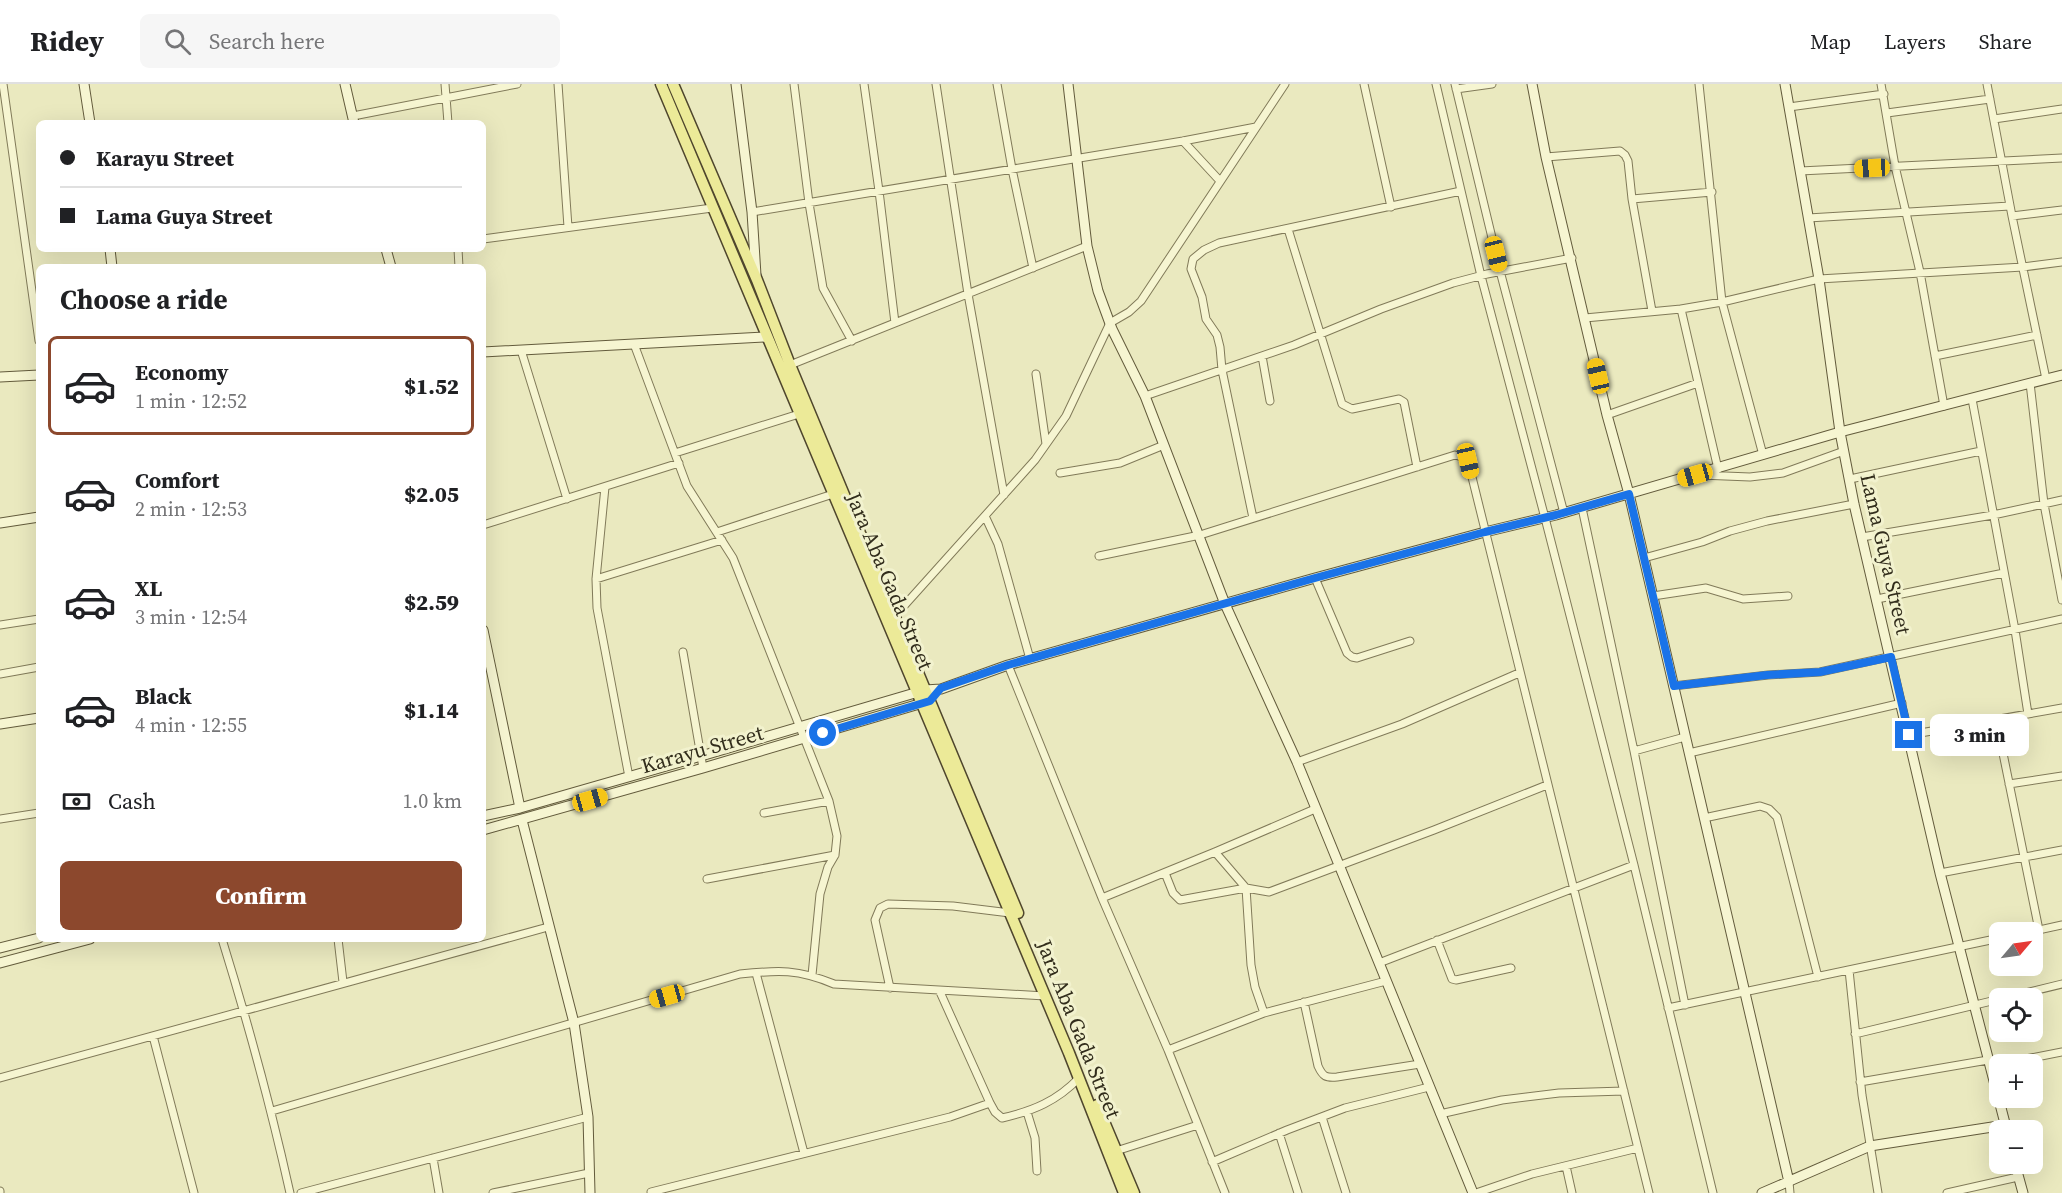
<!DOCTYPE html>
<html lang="en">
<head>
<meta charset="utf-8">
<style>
  :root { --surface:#fff; --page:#f6f6f6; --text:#202124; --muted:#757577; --line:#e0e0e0; --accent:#8c482d }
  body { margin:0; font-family:"Source Serif 4",serif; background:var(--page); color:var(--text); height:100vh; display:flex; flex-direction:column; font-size:22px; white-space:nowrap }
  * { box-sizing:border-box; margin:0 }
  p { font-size:20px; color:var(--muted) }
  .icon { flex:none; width:33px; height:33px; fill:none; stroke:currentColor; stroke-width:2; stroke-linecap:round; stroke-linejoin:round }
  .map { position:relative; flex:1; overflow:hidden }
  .panel { position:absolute; left:36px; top:180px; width:450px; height:678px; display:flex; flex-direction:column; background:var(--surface); border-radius:9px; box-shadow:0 6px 24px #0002 }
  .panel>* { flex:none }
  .banner { position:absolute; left:36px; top:36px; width:450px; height:132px; border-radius:9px; box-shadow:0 6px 24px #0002; display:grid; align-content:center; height:132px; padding:0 24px; background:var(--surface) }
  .needle { width:39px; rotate:61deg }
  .tools { position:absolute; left:1989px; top:838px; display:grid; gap:12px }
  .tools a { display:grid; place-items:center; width:54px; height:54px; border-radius:9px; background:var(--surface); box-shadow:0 6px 24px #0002; font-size:30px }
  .end { position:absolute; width:27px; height:27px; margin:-14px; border:8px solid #1a73e8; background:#fff; box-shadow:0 0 0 3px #fff }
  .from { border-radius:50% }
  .bubble { position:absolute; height:42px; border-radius:9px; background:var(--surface); box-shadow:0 6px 24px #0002; font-size:20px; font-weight:800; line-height:42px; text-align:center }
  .car { position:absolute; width:18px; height:36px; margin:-18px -9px; border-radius:8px; box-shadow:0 0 4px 2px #0007; background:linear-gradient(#f5c518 24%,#345 0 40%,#f5c518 0 76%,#345 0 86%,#f5c518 0) }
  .banner b { display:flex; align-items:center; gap:21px; height:57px; font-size:22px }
  .banner b+b { border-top:2px solid var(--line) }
  .banner i { width:15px; height:15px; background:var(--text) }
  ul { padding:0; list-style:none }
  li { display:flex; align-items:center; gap:18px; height:99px; margin:0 12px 9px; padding:0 12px; border:3px solid transparent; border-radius:9px }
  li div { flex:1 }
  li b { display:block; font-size:22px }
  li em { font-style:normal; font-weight:800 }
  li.on { border-color:var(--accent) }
  li>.icon { width:54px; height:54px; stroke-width:1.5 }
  h2 { padding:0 24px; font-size:27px; line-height:72px }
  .pay { display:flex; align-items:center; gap:15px; height:66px; padding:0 24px; font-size:22px }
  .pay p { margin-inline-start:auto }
  .action { display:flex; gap:12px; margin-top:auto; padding:12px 24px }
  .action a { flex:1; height:69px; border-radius:9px; background:var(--accent); color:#fff; font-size:24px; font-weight:800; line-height:69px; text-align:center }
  header { display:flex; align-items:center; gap:36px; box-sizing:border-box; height:84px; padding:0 30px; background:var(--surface); border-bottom:2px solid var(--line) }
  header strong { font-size:28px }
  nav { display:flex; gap:33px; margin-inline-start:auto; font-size:21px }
  .search { width:420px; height:54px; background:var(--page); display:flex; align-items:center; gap:15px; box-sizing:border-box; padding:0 21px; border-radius:9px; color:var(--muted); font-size:22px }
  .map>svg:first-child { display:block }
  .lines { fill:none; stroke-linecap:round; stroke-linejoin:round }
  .street-casing { stroke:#817a59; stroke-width:9 }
  .secondary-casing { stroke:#635b3c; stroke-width:11 }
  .primary-casing { stroke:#4f462d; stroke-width:13 }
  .street { stroke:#f6f5d1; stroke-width:7 }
  .secondary { stroke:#f6f5d1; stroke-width:9 }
  .primary { stroke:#ecea98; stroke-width:10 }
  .route { stroke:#1a73e8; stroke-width:8 }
  .labels { text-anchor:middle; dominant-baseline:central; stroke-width:6; stroke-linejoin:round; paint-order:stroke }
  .street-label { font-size:21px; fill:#322d1c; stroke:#f2f2ce }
</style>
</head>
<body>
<header>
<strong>Ridey</strong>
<div class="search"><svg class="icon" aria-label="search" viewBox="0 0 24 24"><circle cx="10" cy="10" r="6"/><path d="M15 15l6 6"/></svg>Search here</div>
<nav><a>Map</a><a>Layers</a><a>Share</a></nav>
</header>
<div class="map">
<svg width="2062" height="1109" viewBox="0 0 2062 1109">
  <rect width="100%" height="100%" fill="#eae9bf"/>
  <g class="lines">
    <!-- street casing -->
    <g class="street-casing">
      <path id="street" d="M3,0L39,257
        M445,0L448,39
        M558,0L568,143
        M794,0L809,119L823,204L852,257
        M864,0L879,107L895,239
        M936,0L968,210L1004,411
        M997,0L1012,85L1033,184
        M1364,0L1391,123
        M1436,0L1481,192L1545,434L1634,781L1713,1109
        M1455,0L1500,187L1564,429
        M1699,0L1722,218L1763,371
        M1881,0L1895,82L1920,188L1944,322
        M1987,0L2012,132L2046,295
        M1456,5L1492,0
        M1789,23L1884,10
        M1887,29L1990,15
        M353,32L517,0
        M1994,35L2062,25
        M1183,57L1220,97
        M1546,73L1620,67L1625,71L1628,77L1632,115L1652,227
        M1800,87L2062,74
        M1632,115L1712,108
        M752,128L1183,57L1256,43
        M2012,132L2062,126
        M1808,134L2010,122
        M1288,145L1342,320L1352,325L1399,315L1404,318L1417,383
        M483,155L712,124
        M458,165L459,183
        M1681,225L1718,385
        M1585,234L1681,225L1722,218L1819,195L2023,183L2062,178
        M634,260L687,402L733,474L829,717L837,752L835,771L828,783L820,810L812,891
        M521,266L567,415
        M1262,272L1270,317
        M1935,272L2037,251
        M790,281L1087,162
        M1036,290L1046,360
        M2030,299L2044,420L2062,516
        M1145,312L1294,261L1381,225L1453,199L1487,190L1572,174
        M1972,315L2015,546L2028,630
        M1607,331L1698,299
        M675,369L799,330
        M1060,389L1120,379L1164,361
        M1700,391L1750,393L1783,389L1844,367
        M1850,395L1981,367
        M605,403L596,495L597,524L629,693
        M1582,424L1634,667L1685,921
        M985,432L998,460L1030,575
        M1253,434L1222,286L1220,263L1217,251L1206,235L1202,213L1191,185L1193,175L1204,166L1219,159L1461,107
        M483,441L679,379
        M717,448L833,410
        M1862,453L1993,431L2062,416
        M1099,472L1200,451L1455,371L1462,373L1468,377L1649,1109
        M1644,474L1702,458L1730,447L1767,437L1854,420
        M1315,494L1347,569L1352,573L1357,574L1410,557
        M596,495L722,456
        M1653,512L1706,504L1743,515L1788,512
        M1877,515L2004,489
        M894,533L1035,376L1066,332L1110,239L1129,228L1141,217L1285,0
        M0,541L39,535
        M683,568L703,684
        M1008,581L1102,814L1168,966L1225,1109
        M0,590L39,583
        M1673,602L1768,591L1820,588L2062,535
        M1996,635L2039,846
        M1909,651L2062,624
        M1634,667L1685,653
        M1689,669L1902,619
        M1297,678L1402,640L1519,589
        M2009,700L2062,692
        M764,729L829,717
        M1704,734L1760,722L1769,725L1777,733L1818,893
        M0,735L39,729
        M1215,768L1246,804L1251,881L1255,903L1264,929
        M1165,789L1173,809L1180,816L1246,804L1269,808L1434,746L1547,701
        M1940,789L2062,766
        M707,795L835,771
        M1102,814L1215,768L1315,725
        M2025,849L2062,841
        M222,855C248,939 271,1023 290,1109
        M338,855L343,898
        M1437,856L1452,895L1456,896L1511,884
        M1379,879L1634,781
        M1849,886L1862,1011L1878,1109
        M756,889L804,1069
        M890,904L875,836L880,824L888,820L953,822L1010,829
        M940,908L990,1019L995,1028L1002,1034C1033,1027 1057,1017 1079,994
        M2000,915L2062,900
        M1304,918L1318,982C1323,993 1326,994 1337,993L1420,980
        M1668,924L2000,854
        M1855,950L2000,915
        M153,952L194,1109
        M1168,966L1264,929L1386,897
        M1990,982L2062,968
        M0,994L548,843
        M1860,998L1988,976
        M272,1027L740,890C779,886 798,885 834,900L1045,912
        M1027,1028L1035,1054L1037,1087
        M1440,1030L1502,1016L1559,1009L1624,1007
        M1322,1033L1346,1109
        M1279,1049L1298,1109
        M1116,1067L1198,1041
        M433,1074L439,1109
        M1212,1078L1287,1046L1345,1024L1429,1003
        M1566,1082L1572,1109
        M1789,1098L1790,1109
        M0,1107V1109
        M651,1108L950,1033L990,1019
        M301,1109L588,1033
        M493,1109L589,1089
        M1476,1109L1532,1090L1638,1064
        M1947,1109L2018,1093"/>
    </g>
    <!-- secondary casing -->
    <g class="secondary-casing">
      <path id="secondary" d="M84,0L90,39
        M345,0L354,39
        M736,0L752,128L756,191
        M1068,0L1087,162L1098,207L1112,245L1145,312L1225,520L1297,678L1473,1109
        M1532,0L1546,73L1607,331L1629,410L1789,1098
        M1785,0L1819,195L1840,348L1854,420L1940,789L2007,1047
        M110,165L112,183
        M386,165L391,183
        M483,268L766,253
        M0,293L39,291
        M0,439L39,433
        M483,546L520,724
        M0,640L39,634
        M483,732L520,724L701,672L925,606L941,605L1008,581L1315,494L1485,448L1556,431L1840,348L2062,291
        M522,736L574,939L588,1033L590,1109
        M483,746L703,684L926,618
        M0,864L39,854
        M0,879L90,855
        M2015,1080L2023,1109
        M1762,1109L1870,1062L2005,1041"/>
    </g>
    <!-- primary casing -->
    <g class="primary-casing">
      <path id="primary" d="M661,0L1069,969L1124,1109
        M673,0L757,196L790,281L1018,829
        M1097,1021L1134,1109"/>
    </g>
    <!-- street -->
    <use href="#street" class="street"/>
    <!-- secondary -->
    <use href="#secondary" class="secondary"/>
    <!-- primary -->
    <use href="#primary" class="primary"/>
  </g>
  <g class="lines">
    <!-- route -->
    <path class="route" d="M823,649L930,617L941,604L1008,581L1315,494L1485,448L1556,431L1629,410L1674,602L1767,591L1820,588L1891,573L1909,651"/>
  </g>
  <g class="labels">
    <!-- street labels -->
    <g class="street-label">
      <text transform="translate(1886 470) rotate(77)">Lama Guya Street</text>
      <text transform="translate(890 497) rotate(67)">Jara Aba Gada Street</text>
      <text transform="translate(702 665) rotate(-16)">Karayu Street</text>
      <text transform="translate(1079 945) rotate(68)">Jara Aba Gada Street</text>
    </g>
  </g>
</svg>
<div class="tools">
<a><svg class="needle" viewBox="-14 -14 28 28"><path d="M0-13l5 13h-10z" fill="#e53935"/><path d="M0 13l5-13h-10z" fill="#757577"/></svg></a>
<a><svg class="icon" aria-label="locate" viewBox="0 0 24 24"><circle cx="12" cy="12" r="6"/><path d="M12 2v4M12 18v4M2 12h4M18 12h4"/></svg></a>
<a>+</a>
<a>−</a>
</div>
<i class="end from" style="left:823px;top:649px"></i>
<i class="end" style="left:1909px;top:651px"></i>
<div class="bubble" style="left:1930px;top:630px;width:99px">3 min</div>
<i class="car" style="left:1872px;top:84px;rotate:267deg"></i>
<i class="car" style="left:1496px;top:170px;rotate:166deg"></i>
<i class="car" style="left:1598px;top:292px;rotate:347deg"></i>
<i class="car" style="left:1468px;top:377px;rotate:167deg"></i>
<i class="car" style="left:1695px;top:391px;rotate:254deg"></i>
<i class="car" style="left:590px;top:716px;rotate:74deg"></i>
<i class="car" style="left:667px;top:912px;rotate:254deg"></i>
<div class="banner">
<b><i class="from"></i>Karayu Street</b>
<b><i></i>Lama Guya Street</b>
</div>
<section class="panel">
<h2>Choose a ride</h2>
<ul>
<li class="on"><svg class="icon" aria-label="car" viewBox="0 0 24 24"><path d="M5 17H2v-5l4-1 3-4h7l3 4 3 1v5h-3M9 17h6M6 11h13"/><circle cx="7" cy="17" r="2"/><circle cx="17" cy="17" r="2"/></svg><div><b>Economy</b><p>1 min · 12:52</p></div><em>$1.52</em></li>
<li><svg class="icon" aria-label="car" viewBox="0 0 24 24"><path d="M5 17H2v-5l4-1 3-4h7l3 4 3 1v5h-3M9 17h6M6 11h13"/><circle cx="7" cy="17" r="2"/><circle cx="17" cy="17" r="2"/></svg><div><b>Comfort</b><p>2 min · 12:53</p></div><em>$2.05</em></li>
<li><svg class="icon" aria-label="car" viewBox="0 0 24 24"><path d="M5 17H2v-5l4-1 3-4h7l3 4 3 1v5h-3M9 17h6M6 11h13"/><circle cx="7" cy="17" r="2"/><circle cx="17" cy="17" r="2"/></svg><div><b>XL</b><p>3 min · 12:54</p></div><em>$2.59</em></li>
<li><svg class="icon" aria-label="car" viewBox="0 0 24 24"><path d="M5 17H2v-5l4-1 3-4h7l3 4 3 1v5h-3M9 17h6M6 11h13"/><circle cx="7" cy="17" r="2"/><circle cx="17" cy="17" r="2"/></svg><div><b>Black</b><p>4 min · 12:55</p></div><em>$1.14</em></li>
</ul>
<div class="pay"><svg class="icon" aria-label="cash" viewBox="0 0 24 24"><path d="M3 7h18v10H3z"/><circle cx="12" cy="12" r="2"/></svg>Cash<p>1.0 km</p></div>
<div class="action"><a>Confirm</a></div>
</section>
</div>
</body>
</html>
